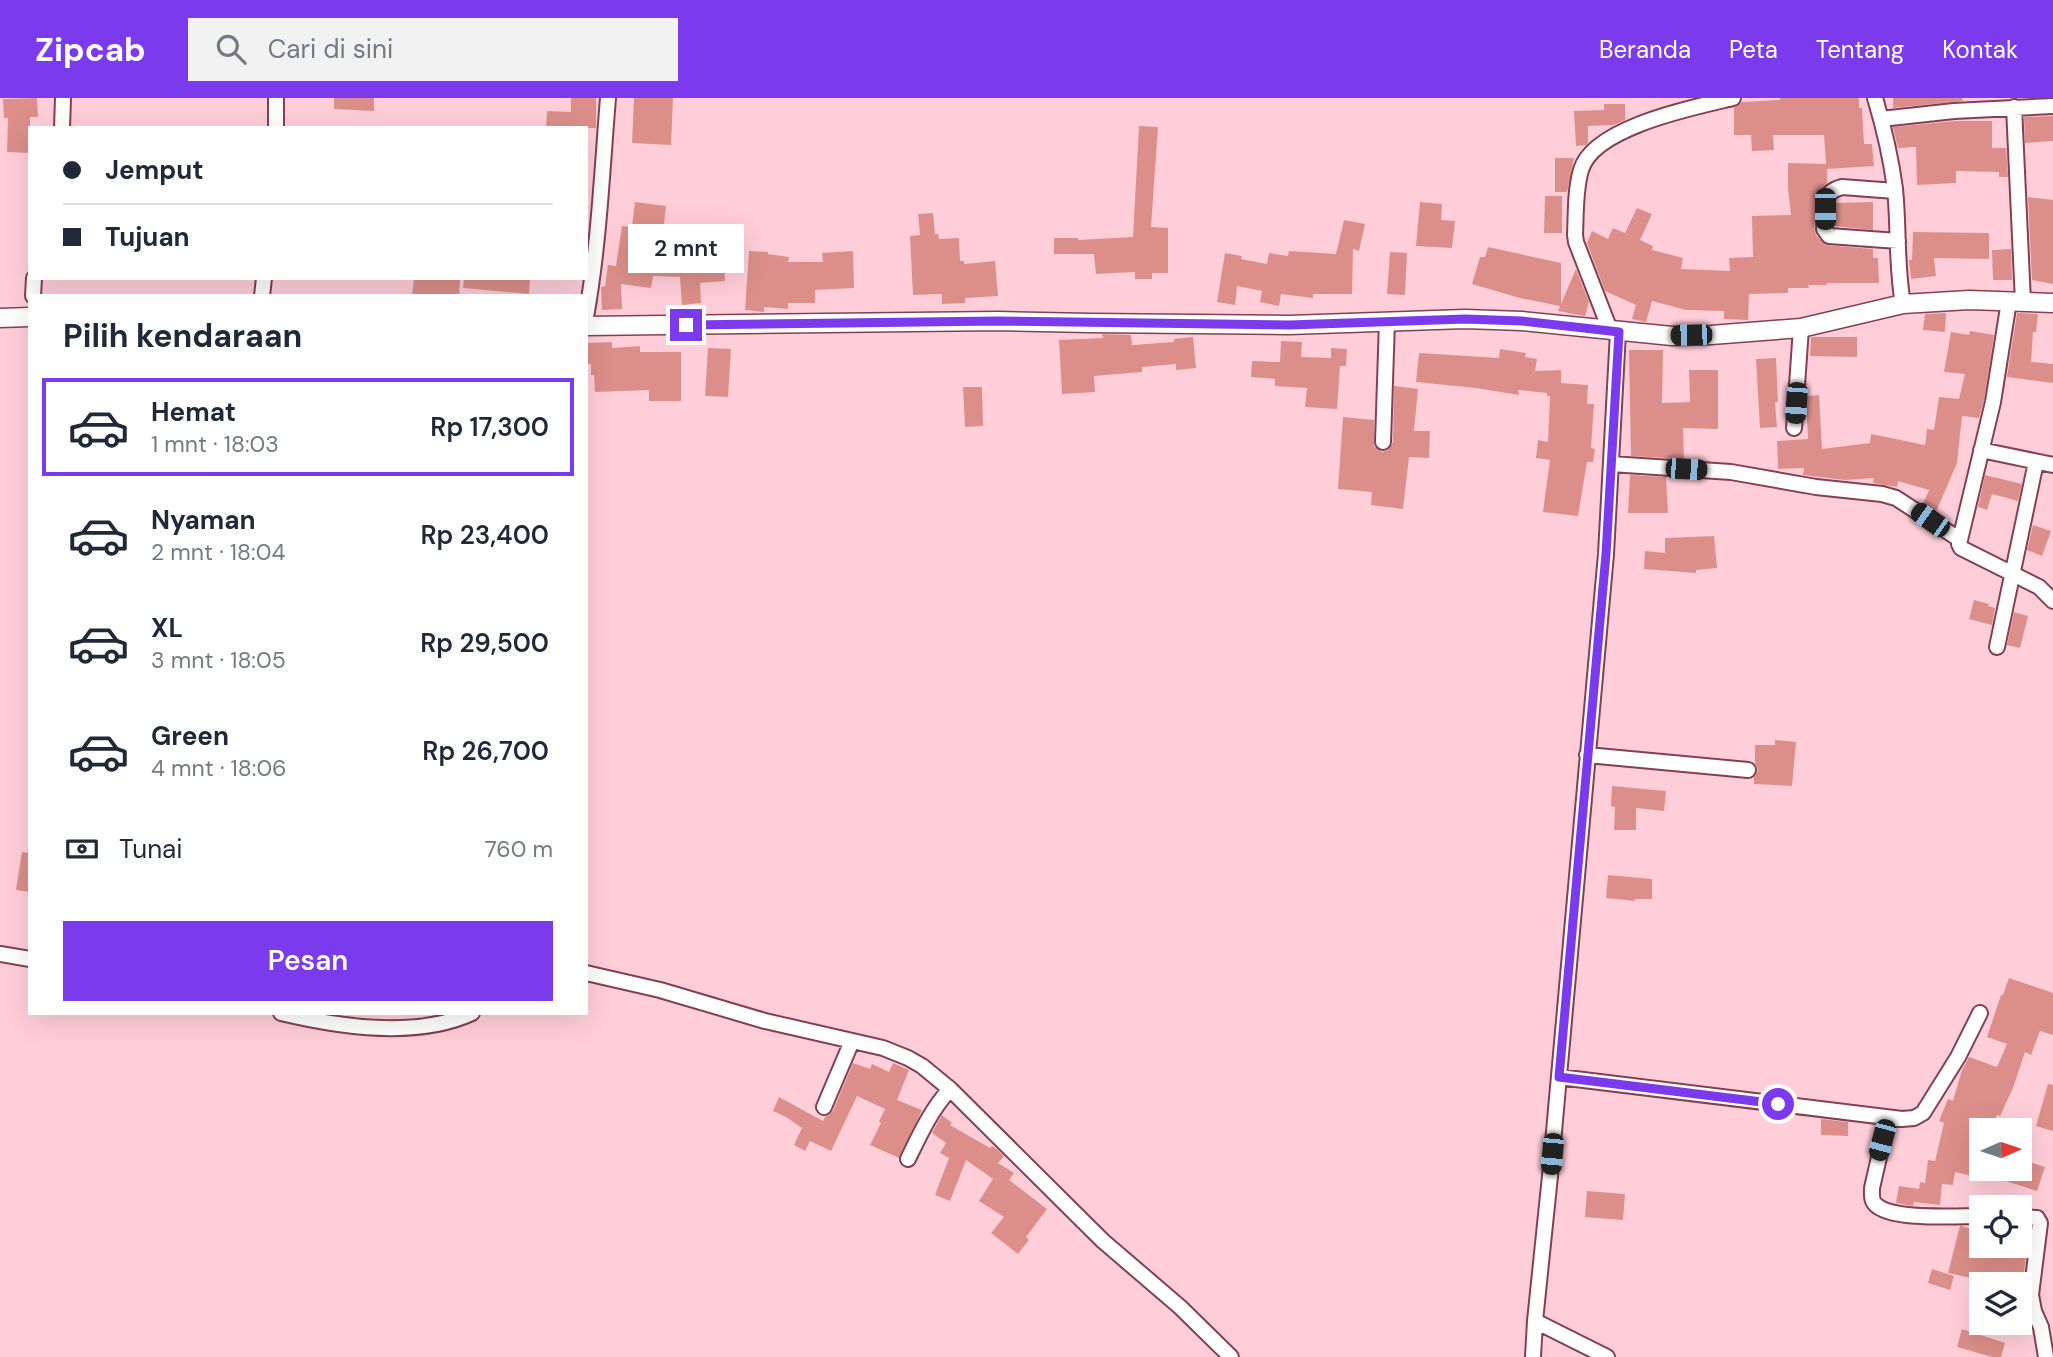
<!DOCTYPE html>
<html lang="id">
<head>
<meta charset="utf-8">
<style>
  :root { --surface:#fff; --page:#f2f2f3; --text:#1f2937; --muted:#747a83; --line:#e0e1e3; --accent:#7c3aed }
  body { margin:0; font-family:"DM Sans",sans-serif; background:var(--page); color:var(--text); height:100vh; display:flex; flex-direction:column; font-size:26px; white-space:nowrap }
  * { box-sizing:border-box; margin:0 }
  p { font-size:23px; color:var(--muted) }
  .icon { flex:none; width:38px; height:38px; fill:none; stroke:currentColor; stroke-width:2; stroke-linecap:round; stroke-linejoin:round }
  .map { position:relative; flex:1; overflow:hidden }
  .side { position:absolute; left:28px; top:196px; width:560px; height:721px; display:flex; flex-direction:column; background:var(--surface); border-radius:0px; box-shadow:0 7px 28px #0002 }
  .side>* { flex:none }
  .hud { position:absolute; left:28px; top:28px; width:560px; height:154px; border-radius:0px; box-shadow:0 7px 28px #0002; display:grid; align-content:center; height:154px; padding:0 35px; background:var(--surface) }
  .needle { width:46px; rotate:87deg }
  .tools { position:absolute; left:1969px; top:1020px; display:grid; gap:14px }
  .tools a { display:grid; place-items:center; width:63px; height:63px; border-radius:0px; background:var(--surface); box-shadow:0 7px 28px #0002; font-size:35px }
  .end { position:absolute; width:32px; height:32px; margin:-16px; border:9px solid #7c3aed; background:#fff; box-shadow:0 0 0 4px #fff }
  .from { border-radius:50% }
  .bubble { position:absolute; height:49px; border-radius:0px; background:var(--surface); box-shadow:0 7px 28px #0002; font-size:23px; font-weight:600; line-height:49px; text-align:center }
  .car { position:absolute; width:21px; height:42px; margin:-21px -10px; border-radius:9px; box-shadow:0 0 5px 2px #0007; background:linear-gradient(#222 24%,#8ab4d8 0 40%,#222 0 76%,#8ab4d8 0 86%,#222 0) }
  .hud b { display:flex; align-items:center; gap:24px; height:66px; font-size:26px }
  .hud b+b { border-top:2px solid var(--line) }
  .hud i { width:18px; height:18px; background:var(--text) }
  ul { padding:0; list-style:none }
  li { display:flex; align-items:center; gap:21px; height:98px; margin:0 14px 10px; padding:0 21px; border:4px solid transparent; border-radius:0px }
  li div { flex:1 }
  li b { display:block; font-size:26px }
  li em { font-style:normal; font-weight:600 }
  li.on { border-color:var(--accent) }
  li>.icon { width:63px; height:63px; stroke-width:1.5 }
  h2 { padding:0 35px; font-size:32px; line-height:84px }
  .pay { display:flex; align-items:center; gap:18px; height:77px; padding:0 35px; font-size:26px }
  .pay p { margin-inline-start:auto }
  .cta { display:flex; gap:14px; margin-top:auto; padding:14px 35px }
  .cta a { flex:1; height:80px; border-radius:0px; background:var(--accent); color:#fff; font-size:28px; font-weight:600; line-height:80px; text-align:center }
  header { display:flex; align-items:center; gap:42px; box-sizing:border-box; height:98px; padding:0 35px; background:var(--accent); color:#fff }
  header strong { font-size:33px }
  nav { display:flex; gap:38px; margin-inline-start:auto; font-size:24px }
  .search { width:490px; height:63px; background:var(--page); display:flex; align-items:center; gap:18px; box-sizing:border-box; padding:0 24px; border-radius:0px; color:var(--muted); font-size:26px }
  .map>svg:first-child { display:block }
  .building { fill:#dc8f8a }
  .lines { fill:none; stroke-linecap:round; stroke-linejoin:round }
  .minor-casing { stroke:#834053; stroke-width:18 }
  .tertiary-casing { stroke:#834053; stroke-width:21 }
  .minor { stroke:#fff; stroke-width:14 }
  .tertiary { stroke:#fff; stroke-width:18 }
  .route { stroke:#7c3aed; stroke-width:9 }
</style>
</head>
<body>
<header>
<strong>Zipcab</strong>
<div class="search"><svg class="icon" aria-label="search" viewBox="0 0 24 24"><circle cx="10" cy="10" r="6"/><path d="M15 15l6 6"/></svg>Cari di sini</div>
<nav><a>Beranda</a><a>Peta</a><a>Tentang</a><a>Kontak</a></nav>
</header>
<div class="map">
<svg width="2053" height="1259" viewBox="0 0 2053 1259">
  <rect width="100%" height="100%" fill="#ffced9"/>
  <!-- building -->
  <path class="building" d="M37,0L38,19H30V55L7,54L8,20H4L3,1Z
    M334,0H374V13L334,11Z
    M571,0H596V30H546L547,13L571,14Z
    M634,0H673L671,47L632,45Z
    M1780,0H1859V10H1862L1864,46H1872L1874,68L1827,71V85L1820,91L1816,100L1814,131L1816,137L1825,147L1873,151V160H1878L1879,185H1827V187H1808L1809,190H1788V195L1749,196L1748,222L1724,221V213L1686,212L1652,203L1646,224L1632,221L1636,207L1605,193L1587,145L1592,133L1608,141L1613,130L1625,135L1637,110L1652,116L1640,142L1653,148L1652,152L1683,160L1681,171L1730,173L1729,160L1753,159L1752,118L1791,117L1788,91V65L1826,66L1824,37H1773L1774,52L1752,53L1751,37H1734V10L1742,4L1780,2Z
    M1893,0H1962L1963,3L1893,10Z
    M1604,6H1625V22L1614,27L1588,28V45L1586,47L1576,48L1574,13L1604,12Z
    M2053,18V43L2025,45L2024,19Z
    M1955,23H1992V50H2006L2008,79H1999V74L1956,73V85L1917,87L1916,49L1898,50L1893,29Z
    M1139,28L1158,29L1151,129L1168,130V175H1152V181H1135V174L1096,176L1094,156H1054V140H1078V142L1133,139Z
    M1555,60H1574L1567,94H1555Z
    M1545,98H1562V135H1544Z
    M2028,99L2053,102V186L2032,182Z
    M635,104L666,108L663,134L698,138L697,152L724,150L725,183L700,185L701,205L682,207L680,179L653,178L651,190L621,186L622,211L602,212L601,189L605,188L608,167L616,168L622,128L632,129Z
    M1420,104L1442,106L1441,122L1455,123L1452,150L1416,148Z
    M1873,104V132L1834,128L1835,105Z
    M933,115L935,136H938L939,141L959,140L960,163H964V166L995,163L998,198L965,200V205L942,206V196L913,197L910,138L920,137L918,116Z
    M1344,122L1365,126L1359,153L1353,151L1352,196H1313V200L1281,196L1279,208L1260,204L1262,193L1237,188L1235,207L1217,204L1225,155L1242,158L1241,161L1267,166L1269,155L1288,158L1289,153L1336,156Z
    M1913,134L1989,135V161L1934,160L1936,178L1911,181L1909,162H1912Z
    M1488,149L1561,165V206L1576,171L1589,204L1585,218L1558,213L1560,208L1520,200L1472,186L1480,159H1485Z
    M2011,151L2012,182H1993L1992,152Z
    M749,153L768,154V156L789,159L788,164H823L822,155L853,153L854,190L815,192V205H788V211L764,209V214L745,212Z
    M1390,154L1407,155L1405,197L1387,196Z
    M414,180L460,182L459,198H412Z
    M464,180H530L529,196L463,190Z
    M1946,215L1945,234L1923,232L1925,216Z
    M2017,215L2038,216L2036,234H2033L2031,264L2053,266V285L2007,279Z
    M1970,233L1994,237L1984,302L1979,320L1962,318L1957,365L1936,414L1923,406L1929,392L1898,383L1897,389L1873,385L1874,380L1845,382L1803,377L1804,370L1778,371L1777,343L1808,341L1806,298L1819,297L1822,351L1870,345L1871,336L1925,347L1927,331L1934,332L1939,299L1959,301L1965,276L1944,274L1951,234L1969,237Z
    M1102,236L1131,237L1132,247L1174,244V241L1193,239L1196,270L1176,272V266L1142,269V274L1094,278L1095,294L1062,296L1059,242L1103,240Z
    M1811,239H1857V259L1810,258Z
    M1281,243L1302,244L1301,259L1331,260V250L1347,251L1346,268H1340L1337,311L1305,309L1307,290L1275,288V281L1251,279L1252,263L1280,264Z
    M612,244V250L640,248V254H681V303H649V292L595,294L594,277H591V266H586V245Z
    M708,250L731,251L728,299L705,298Z
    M1500,251L1526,255L1525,259L1537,261L1535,273L1561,272V285L1588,287L1587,306H1594L1591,350L1595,351L1593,364H1587L1578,418L1543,414L1550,362L1536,360L1538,342L1548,344L1550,298H1547V295L1518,292L1519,297L1476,290L1416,284L1419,255L1499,260Z
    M1629,252H1663L1662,305L1690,304L1689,272H1718V331L1683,330L1684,361L1631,358Z
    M1776,260L1778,304H1775L1777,329L1760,330L1756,261Z
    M1394,288L1418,291L1414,333H1430L1429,360L1409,359L1403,411L1371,407L1372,394L1338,391L1343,319L1374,322V348L1382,354L1388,352L1393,344Z
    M963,289H982L983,328L965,329Z
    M1630,377L1666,379L1668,415H1628Z
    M1985,377L2022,386L2018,403L1992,396L1987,412L1978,409Z
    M2033,427L2051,433L2042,458L2027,452Z
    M1714,438L1717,470L1696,472V475L1644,471L1645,453L1665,455V440Z
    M1974,502L1989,506L1988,508L1995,510L1992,527L1969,521Z
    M2014,514L2028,518L2020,550L2007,547Z
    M1775,642L1796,644L1792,688L1754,686V679L1758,672L1755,665V647H1775Z
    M1612,688L1666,693L1664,713L1636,710V732H1614L1615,709L1611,708Z
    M22,754L30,755V794L16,792Z
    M1608,777L1652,781V801H1635V803L1606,800Z
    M2009,880L2053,895V937L2040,933L2031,957L2025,954L2013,990L2000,1018L1997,1017L1990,1032H1981V1071H2020V1061L2045,1069L2037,1093L1981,1075V1080L1955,1074L1953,1087L1942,1086L1940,1107L1914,1104L1913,1108L1896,1105L1899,1088L1919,1091L1920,1084L1925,1085L1928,1062L1935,1063L1944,1025L1939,1023L1948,1001L1953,1003L1962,972L1969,959L1997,969L2007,946L1987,939L2001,897H2003Z
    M853,965L870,971L872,966L889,974L893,965L909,972L897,1002L922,1012L899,1060L870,1047L881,1025L879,1024L885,1011L857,998L831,1053L810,1043L805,1053L794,1047L802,1030L786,1019L773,1013L779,999L823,1023L825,1019L833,1013Z
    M2048,986L2053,987V1033L2036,1028Z
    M942,1017L952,1025L950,1027L990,1050L992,1048L998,1052L1004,1058L998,1065L1014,1075L1009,1082L1047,1111L1026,1139L1029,1142L1018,1156L991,1135L1004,1119L979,1103L993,1081L966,1062L950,1103L935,1097L949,1060L940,1055L946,1045L932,1035Z
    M1821,1021L1848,1024V1038L1821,1037Z
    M1587,1093L1625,1096L1623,1122L1585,1119Z
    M1960,1128L1981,1133V1148L2027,1150L2022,1190L2020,1189V1186H2009L1995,1183V1185L1948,1175Z
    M1932,1171L1954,1178L1950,1192L1928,1185Z
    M1962,1231L2005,1245L2001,1259H1992L1957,1249Z"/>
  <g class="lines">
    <!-- minor casing -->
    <g class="minor-casing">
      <path id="minor" d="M276,0V30
        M1875,0C1884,30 1891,60 1895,91C1899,129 1896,168 1903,206
        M2014,9L2023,204
        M1881,21L1954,13L2053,8
        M62,30L63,0
        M1895,93L1842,89C1835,91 1828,94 1826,101L1824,131L1829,138L1898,143
        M33,198L34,180
        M262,198L264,180
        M2009,203L1993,304L1959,446L1961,450L2039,489L2053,503
        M586,219C599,147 602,73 608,0
        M1610,232L1576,144L1575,137C1576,116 1575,92 1581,72C1593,29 1695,9 1733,0
        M1794,330L1801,230
        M1383,344L1387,223
        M1981,352L2053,367
        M1611,366L1731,374L1816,389L1882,396L1896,400L1959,441
        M1997,549L2036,364
        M1587,657L1748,672
        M0,856L30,861
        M586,875L660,892L765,923L883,950L908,960L922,968L950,991L1103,1143L1180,1209L1231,1259
        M281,915C339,929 416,941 472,915
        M1559,979L1902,1021L1914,1020L1923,1015L1958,959L1980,915
        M824,1009L852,943
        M1888,1020L1872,1090C1872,1095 1871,1102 1875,1106C1890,1123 1958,1118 1981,1118
        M908,1061C920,1036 931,1012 950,991
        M2020,1119L2037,1120L2040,1125L2031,1197L2034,1213L2041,1229L2046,1259
        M1535,1223L1607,1259
        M1533,1259L1535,1223L1550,1078L1606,456L1618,234"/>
    </g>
    <!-- tertiary casing -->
    <g class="tertiary-casing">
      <path id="tertiary" d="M0,220L30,219
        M586,228L998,223L1090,225L1289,227L1465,221L1522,223L1672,238L1711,237L1801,230L1903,206L1969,202L2053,205"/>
    </g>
    <!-- minor -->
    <use href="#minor" class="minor"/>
    <!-- tertiary -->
    <use href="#tertiary" class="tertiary"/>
  </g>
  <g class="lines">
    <!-- route -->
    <path class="route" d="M686,227L998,223L1289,227L1465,221L1522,223L1619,234L1606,456L1559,979L1778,1006"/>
  </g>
</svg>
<div class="tools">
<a><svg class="needle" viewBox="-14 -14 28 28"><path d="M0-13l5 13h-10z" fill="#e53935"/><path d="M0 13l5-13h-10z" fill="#747a83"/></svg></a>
<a><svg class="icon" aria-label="locate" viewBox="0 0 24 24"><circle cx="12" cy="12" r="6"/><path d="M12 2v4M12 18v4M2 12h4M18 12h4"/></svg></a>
<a><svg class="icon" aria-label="layers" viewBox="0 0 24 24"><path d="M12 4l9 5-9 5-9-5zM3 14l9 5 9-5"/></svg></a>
</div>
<i class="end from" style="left:1778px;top:1006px"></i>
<i class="end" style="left:686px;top:227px"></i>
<div class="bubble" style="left:628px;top:126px;width:116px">2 mnt</div>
<i class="car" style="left:1825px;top:111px;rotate:180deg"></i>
<i class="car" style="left:1691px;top:237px;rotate:269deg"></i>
<i class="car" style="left:1796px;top:305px;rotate:184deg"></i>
<i class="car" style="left:1686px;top:371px;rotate:93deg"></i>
<i class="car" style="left:1930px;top:422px;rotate:305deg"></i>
<i class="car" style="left:1882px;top:1042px;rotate:195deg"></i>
<i class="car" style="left:1552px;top:1056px;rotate:185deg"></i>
<div class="hud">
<b><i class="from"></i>Jemput</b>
<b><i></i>Tujuan</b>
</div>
<section class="side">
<h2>Pilih kendaraan</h2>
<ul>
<li class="on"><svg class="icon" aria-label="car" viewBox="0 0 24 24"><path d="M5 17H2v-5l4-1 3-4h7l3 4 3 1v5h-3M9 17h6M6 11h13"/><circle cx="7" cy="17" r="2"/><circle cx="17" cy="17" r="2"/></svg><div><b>Hemat</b><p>1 mnt · 18:03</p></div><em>Rp 17,300</em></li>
<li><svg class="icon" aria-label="car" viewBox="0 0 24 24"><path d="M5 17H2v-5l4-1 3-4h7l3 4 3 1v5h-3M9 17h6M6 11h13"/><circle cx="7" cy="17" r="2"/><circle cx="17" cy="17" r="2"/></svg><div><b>Nyaman</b><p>2 mnt · 18:04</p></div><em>Rp 23,400</em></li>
<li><svg class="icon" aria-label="car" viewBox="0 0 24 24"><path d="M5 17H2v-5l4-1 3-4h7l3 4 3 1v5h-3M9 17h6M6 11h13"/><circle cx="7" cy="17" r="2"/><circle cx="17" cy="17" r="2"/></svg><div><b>XL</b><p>3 mnt · 18:05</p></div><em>Rp 29,500</em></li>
<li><svg class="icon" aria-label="car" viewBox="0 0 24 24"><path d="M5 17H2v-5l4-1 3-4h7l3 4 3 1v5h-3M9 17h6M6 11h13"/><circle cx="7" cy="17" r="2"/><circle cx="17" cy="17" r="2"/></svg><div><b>Green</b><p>4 mnt · 18:06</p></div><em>Rp 26,700</em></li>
</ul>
<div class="pay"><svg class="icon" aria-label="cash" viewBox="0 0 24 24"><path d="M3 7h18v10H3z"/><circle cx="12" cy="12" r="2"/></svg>Tunai<p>760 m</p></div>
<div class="cta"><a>Pesan</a></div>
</section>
</div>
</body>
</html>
